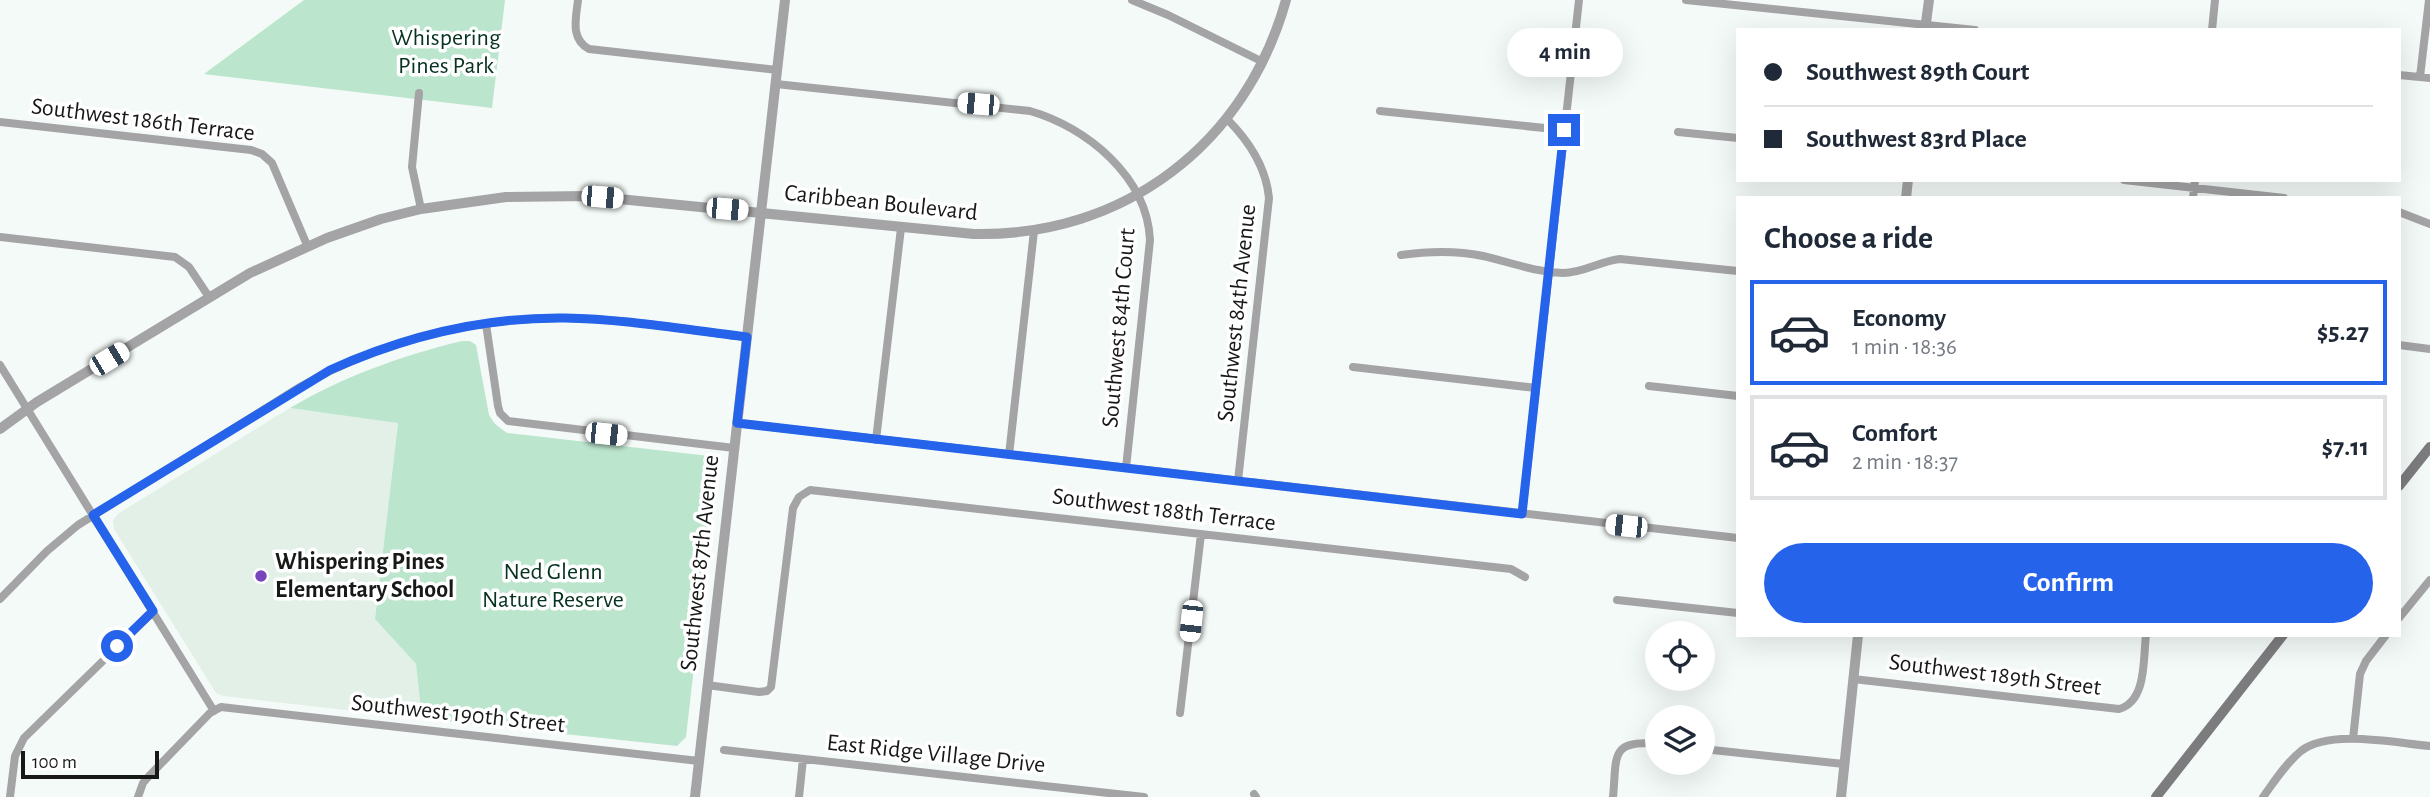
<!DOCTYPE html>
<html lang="en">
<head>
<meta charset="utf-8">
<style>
  :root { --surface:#fff; --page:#f6f6f7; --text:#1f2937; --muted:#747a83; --line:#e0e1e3; --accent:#2563eb }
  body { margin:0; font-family:"Alegreya Sans",sans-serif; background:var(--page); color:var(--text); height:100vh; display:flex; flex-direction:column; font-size:26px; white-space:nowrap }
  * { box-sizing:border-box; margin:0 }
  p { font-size:23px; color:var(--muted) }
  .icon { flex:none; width:38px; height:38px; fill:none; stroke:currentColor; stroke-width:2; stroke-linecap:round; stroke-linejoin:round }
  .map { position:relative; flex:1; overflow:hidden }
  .details { position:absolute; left:1736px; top:196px; width:665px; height:441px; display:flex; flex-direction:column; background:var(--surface); border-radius:0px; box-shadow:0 7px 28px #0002 }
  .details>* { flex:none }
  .top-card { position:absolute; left:1736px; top:28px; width:665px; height:154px; border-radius:0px; box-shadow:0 7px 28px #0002; display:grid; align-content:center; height:154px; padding:0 28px; background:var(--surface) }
  .controls { position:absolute; left:1645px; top:621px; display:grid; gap:14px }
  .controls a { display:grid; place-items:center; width:70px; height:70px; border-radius:50%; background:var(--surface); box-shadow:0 7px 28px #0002; font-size:35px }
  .scale { position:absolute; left:21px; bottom:18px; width:138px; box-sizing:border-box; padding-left:7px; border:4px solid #171917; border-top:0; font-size:19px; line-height:24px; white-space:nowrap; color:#171917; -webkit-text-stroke:5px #fff; paint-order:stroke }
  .end { position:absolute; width:32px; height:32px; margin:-16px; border:9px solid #2563eb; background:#fff; box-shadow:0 0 0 4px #fff }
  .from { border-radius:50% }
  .bubble { position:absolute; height:49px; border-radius:24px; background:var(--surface); box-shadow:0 7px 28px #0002; font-size:23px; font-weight:700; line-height:49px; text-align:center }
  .car { position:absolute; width:21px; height:42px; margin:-21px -10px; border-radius:9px; box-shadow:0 0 5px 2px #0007; background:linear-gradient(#fff 24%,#345 0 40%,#fff 0 76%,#345 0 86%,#fff 0) }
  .top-card b { display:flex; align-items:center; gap:24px; height:66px; font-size:26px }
  .top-card b+b { border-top:2px solid var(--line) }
  .top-card i { width:18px; height:18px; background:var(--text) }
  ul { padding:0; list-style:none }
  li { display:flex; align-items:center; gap:21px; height:105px; margin:0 14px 10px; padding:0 14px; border:4px solid var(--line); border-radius:0px }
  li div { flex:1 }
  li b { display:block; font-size:26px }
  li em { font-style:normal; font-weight:700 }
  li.on { border-color:var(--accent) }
  li>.icon { width:63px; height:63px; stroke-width:1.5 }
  h2 { padding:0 28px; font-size:32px; line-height:84px }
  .button { display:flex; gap:14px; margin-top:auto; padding:14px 28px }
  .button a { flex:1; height:80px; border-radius:42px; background:var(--accent); color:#fff; font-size:28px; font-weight:700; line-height:80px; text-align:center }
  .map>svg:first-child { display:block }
  .built { fill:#e2f0e8 }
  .green { fill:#bce5ce }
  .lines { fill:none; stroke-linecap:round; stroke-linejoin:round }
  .minor { stroke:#a4a3a6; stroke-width:8 }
  .tertiary { stroke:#a4a3a6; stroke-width:10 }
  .secondary { stroke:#7c7b7e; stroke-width:10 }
  .route { stroke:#2563eb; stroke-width:9 }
  .poi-dot { fill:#7746be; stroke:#fff; stroke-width:2.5 }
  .labels { text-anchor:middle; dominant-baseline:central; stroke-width:7; stroke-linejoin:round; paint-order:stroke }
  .park-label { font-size:24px; fill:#063220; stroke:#fff }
  .street-label { font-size:24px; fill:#171917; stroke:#fff }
  .poi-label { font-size:24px; font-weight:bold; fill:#171917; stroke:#fff; text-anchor:start }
</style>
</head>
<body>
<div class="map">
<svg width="2430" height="797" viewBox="0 0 2430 797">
  <rect width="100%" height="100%" fill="#f4faf7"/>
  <!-- built -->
  <path class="built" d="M290,408L398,422L375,619L416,664L422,719L223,696L216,693L114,529L113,520L119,513Z"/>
  <!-- green -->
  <path class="green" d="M304,0H505L492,108L204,74Z
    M462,341H470L476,345L489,415L495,424L507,433L718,457L686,737L677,746L422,719L416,664L375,619L398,423L290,408C344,376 401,356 462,341Z"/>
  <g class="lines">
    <!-- minor -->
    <path class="minor" d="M578,0C576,18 570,39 589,49L777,70
      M1132,0L1168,15L1263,62
      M1686,0L1975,30
      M2212,30L2215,0
      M2399,75L2430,78
      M2420,77L2429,0
      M776,84L1030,111C1086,127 1147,176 1150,240L1126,468
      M419,93L412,167L421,209
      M1380,111L1564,130
      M1227,119C1249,141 1266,166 1269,198L1238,481
      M0,122L251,150L262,154L272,163L307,245
      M1678,132L1738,138
      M2124,180L2284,198
      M2193,198L2195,180
      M2399,212L2430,224
      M0,237L175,257L189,267L209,297
      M1401,255C1429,251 1455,250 1483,256C1510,262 1534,272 1563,273C1584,273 1600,261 1620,259L1738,271
      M486,324L498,406L500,413L508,421L734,448
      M2399,345L2430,349
      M0,365L214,711
      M1353,367L1536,388
      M1649,386L1738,396
      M737,423L1738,538
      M876,440L901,228
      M1009,455L1034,231
      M1522,514L1579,0
      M0,599L47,551L78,525L300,387C379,342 474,317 566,318C626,319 687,330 747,337
      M1617,600L1738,613
      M2399,618L2430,580
      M1853,679L2119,709C2147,701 2143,659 2146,635
      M707,685L759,692L767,691L771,687L793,508L799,497L810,490L1511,569L1525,577
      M1180,713L1201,534
      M2353,739L2360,674L2366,661L2386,635
      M1703,749L1844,764
      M724,750L1144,797
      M1254,794L1256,797
      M10,797L15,756L24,738L153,612
      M138,797L143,783L149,776L210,713L221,707L699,761
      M799,797L803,759
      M1613,797C1617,758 1609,739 1657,744
      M2263,797C2274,782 2286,763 2301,751C2330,729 2395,743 2430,746"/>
    <!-- tertiary -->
    <path class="tertiary" d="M1925,30L1929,0
      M1906,198L1908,180
      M0,429L37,402L250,273L327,238L381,219L421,209L506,197L588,196L974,234C1124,237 1246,144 1286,0
      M695,797L785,0
      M1841,797L1858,635"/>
    <!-- secondary -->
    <path class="secondary" d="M2399,486L2430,447
      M2156,797L2283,635"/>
  </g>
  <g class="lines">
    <!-- route -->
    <path class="route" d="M117,646L153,611L93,515L330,370C403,337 484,317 565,318C625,319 687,330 747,337L737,423L1522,514L1564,130"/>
  </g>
  <!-- markers -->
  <circle class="poi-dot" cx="261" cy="576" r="7"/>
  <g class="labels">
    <!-- park labels -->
    <g class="park-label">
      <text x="446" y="38">Whispering<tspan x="446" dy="28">Pines Park</tspan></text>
      <text x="553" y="572">Ned Glenn<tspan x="553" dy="28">Nature Reserve</tspan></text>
    </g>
    <!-- street labels -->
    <g class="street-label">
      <text transform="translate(143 120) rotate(7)">Southwest 186th Terrace</text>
      <text transform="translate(881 203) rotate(6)">Caribbean Boulevard</text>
      <text transform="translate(1237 313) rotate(-84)">Southwest 84th Avenue</text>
      <text transform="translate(1119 328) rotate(-85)">Southwest 84th Court</text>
      <text transform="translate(1164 510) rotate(7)">Southwest 188th Terrace</text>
      <text transform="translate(700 563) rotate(-84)">Southwest 87th Avenue</text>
      <text transform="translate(1995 675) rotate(7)">Southwest 189th Street</text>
      <text transform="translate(458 714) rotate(6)">Southwest 190th Street</text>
      <text transform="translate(936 754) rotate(6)">East Ridge Village Drive</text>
    </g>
    <!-- poi labels -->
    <g class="poi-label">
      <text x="275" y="562">Whispering Pines<tspan x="275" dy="28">Elementary School</tspan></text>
    </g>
  </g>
</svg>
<div class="controls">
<a><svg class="icon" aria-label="locate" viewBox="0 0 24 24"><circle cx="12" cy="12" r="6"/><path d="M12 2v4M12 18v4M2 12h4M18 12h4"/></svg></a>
<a><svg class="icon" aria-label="layers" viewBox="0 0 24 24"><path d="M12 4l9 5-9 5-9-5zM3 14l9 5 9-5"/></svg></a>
</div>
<div class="scale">100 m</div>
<i class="end from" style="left:117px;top:646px"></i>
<i class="end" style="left:1564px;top:130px"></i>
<div class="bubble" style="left:1507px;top:28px;width:116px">4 min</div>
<i class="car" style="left:978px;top:104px;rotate:275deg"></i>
<i class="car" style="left:602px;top:197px;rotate:95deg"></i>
<i class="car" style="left:727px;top:209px;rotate:95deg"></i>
<i class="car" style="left:109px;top:359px;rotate:59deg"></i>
<i class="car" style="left:606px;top:434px;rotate:96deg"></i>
<i class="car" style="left:1626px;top:526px;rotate:276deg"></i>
<i class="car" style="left:1191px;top:621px;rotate:186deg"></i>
<div class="top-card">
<b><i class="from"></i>Southwest 89th Court</b>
<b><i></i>Southwest 83rd Place</b>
</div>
<section class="details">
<h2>Choose a ride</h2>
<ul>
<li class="on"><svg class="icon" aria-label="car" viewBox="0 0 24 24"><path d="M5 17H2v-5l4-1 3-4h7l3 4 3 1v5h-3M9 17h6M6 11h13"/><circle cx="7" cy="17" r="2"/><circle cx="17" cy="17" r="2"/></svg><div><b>Economy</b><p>1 min · 18:36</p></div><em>$5.27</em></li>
<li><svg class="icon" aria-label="car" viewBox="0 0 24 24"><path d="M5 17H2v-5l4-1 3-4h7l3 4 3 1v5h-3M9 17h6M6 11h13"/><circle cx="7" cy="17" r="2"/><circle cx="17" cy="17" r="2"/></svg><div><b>Comfort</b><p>2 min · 18:37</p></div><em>$7.11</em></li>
</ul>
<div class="button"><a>Confirm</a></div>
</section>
</div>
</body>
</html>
